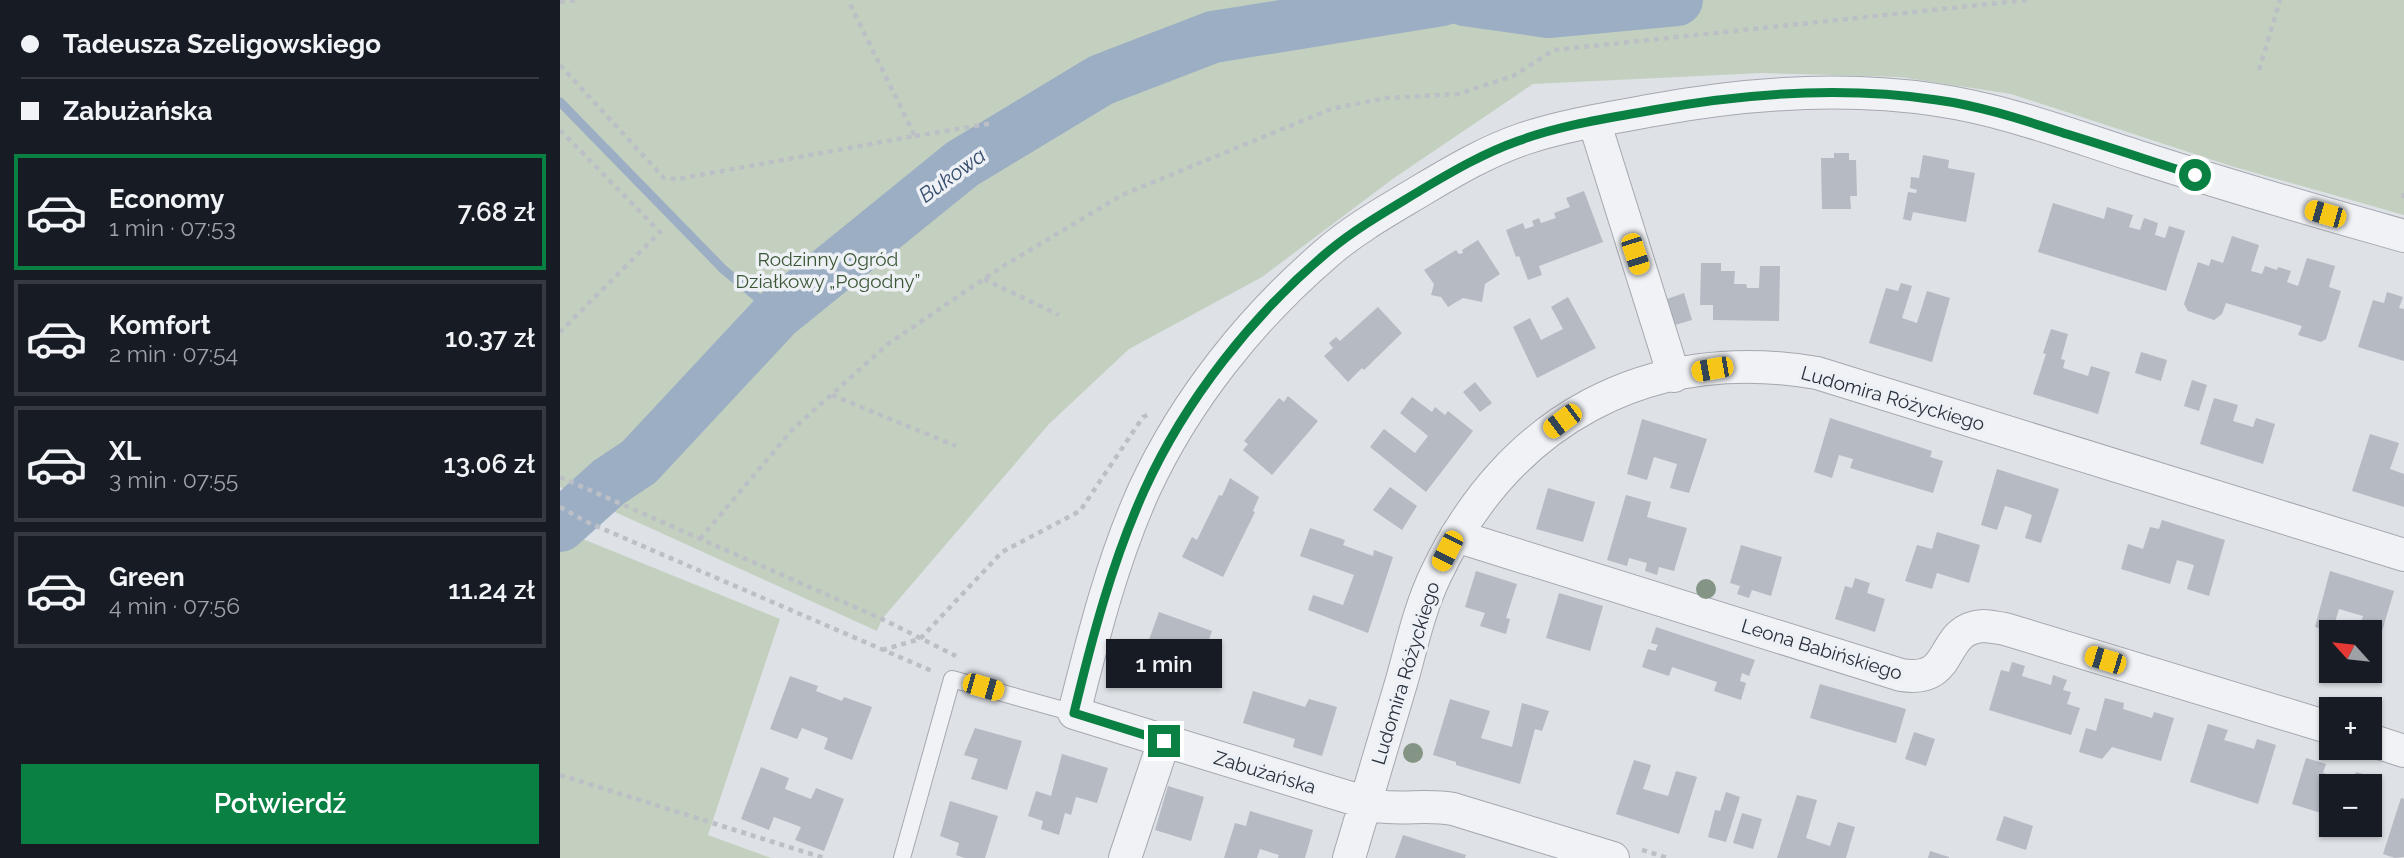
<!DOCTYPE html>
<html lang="pl">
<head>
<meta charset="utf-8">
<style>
  :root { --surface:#171b24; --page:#20242c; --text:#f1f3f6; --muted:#9ea1a6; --line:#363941; --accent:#0b8043 }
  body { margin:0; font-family:Raleway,sans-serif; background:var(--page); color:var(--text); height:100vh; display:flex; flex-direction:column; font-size:26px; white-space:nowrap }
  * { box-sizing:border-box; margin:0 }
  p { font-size:23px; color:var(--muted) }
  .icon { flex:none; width:38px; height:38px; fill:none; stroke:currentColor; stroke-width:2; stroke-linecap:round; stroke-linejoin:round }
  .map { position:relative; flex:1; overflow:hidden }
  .sheet { display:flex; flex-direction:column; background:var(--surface); width:560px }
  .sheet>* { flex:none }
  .banner { display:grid; align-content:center; height:154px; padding:0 21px; background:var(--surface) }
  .needle { width:46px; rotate:297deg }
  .fabs { position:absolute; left:1759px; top:620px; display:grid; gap:14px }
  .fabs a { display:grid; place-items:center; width:63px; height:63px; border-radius:0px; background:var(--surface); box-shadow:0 2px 5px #0004; font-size:35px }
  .end { position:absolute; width:32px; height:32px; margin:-16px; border:9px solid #0b8043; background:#fff; box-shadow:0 0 0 4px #fff }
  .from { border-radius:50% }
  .bubble { position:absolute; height:49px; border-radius:0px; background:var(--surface); box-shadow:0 2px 5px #0004; font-size:23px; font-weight:600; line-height:49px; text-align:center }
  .car { position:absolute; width:21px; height:42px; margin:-21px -10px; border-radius:9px; box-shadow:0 0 5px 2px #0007; background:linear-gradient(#f5c518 24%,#345 0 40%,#f5c518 0 76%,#345 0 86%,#f5c518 0) }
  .banner b { display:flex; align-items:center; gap:24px; height:66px; font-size:26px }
  .banner b+b { border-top:2px solid var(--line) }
  .banner i { width:18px; height:18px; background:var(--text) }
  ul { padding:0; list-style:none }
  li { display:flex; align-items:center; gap:21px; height:116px; margin:0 14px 10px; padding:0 7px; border:4px solid var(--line); border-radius:0px }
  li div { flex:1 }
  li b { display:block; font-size:26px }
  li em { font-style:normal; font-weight:600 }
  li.current { border-color:var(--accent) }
  li>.icon { width:63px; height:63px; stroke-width:1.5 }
  .cta { display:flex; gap:14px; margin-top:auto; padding:14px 21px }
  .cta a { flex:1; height:80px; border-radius:0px; background:var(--accent); color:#fff; font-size:28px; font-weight:600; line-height:80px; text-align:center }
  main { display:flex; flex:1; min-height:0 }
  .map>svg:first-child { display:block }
  .green { fill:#c3d0bf }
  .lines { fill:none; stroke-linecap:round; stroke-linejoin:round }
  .stream { stroke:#9baec4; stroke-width:9 }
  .river { stroke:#9baec4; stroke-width:52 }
  .building { fill:#b5bac3 }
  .lane-casing { stroke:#a4a8b0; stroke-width:18 }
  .street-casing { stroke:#a4a8b0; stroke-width:34 }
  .path { stroke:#bcbfc5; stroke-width:4.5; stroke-dasharray:5 5; stroke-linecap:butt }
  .lane { stroke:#f0f2f5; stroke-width:16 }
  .street { stroke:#f0f2f5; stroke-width:32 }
  .tree { fill:#859585 }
  .route { stroke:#0b8043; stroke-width:9 }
  .labels { text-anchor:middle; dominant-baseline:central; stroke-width:7; stroke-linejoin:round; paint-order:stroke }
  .park-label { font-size:19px; fill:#3c5736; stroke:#edf0f4 }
  .street-label { font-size:19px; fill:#282f3c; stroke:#edf0f4 }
  .water-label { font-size:21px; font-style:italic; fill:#354d6d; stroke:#edf0f4 }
</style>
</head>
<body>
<main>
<section class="sheet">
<div class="banner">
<b><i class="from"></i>Tadeusza Szeligowskiego</b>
<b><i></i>Zabużańska</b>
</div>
<ul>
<li class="current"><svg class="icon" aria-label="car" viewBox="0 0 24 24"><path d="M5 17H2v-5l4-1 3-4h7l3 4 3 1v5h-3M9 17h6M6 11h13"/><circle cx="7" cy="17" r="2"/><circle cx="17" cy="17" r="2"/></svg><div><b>Economy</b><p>1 min · 07:53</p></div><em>7.68 zł</em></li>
<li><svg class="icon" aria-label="car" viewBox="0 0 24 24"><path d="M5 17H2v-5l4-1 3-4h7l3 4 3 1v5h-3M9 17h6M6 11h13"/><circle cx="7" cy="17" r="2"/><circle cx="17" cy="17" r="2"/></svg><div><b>Komfort</b><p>2 min · 07:54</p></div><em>10.37 zł</em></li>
<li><svg class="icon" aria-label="car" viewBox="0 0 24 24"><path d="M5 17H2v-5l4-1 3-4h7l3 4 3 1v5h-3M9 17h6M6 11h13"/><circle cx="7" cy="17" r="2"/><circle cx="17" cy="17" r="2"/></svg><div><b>XL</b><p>3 min · 07:55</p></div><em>13.06 zł</em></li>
<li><svg class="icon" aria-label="car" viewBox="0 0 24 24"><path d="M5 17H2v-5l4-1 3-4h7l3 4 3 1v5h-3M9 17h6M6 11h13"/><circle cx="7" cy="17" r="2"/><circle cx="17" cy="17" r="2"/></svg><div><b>Green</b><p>4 min · 07:56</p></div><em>11.24 zł</em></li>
</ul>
<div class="cta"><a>Potwierdź</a></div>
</section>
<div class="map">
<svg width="1844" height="858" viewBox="0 0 1844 858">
  <rect width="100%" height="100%" fill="#dee1e6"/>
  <!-- green -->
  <path class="green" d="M0,0H1844V215L1671,166L1451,94L1340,77L1201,73L973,84L834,178L702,277L569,349L489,424L322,619L317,631L0,487Z
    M3,531L220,619L148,835L211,858H0V535Z"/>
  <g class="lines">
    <!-- stream -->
    <path class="stream" d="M0,102L163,269L217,314"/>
    <!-- river -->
    <path class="river" d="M904,0L988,12L1117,0
      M0,526L49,482L79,462L217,314L402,164L541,80L653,37L882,0"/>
  </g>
  <!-- building -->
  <path class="building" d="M1274,153H1289V160H1296L1297,196H1290L1291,209H1262L1261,158H1274Z
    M1363,155L1389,160L1388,168L1415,173L1406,222L1353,212L1351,221L1343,219L1348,192L1356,193L1357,190L1350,188L1351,177L1359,178Z
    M1024,191L1043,242L979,266L982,275L968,280L959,256L956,257L946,230L963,223L965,229L974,226L972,221L979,218L981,223L996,218L994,213L1010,207L1006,198Z
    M1493,203L1544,219L1547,207L1573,215L1569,227L1580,230L1584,218L1598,223L1595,235L1605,238L1609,226L1625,231L1606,291L1478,252Z
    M1672,236L1699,245L1691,271L1702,274L1705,266L1717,270L1718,267L1731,271L1727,282L1738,286L1747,258L1775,266L1769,287L1781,291L1766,339L1761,342L1738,335L1742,326L1666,303L1662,314L1654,320L1628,311L1624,304L1638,262L1649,266L1651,259L1663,263Z
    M918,240L940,274L925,284L922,302L903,298L888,307L881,297L871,295L874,284L864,270L896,250L899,254L903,253L902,250Z
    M1141,263H1161V271H1175L1174,284H1186L1187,288H1199L1200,266H1220L1219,321L1153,320V305H1140Z
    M1341,283L1352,286L1342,318L1357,323L1367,291L1390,298L1372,362L1309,343L1326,288L1338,291Z
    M1827,292L1843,297L1839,308L1844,309V361L1798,347L1813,300L1824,303Z
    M1124,293L1132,320L1115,325L1107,299Z
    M1008,297L1036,348L977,378L953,327L970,318L981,340L1003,329L991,307Z
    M818,307L842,333L804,370L802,368L788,382L764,356L773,348L769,343L776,337L780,341Z
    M1491,329L1508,334L1501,359L1505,360L1503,368L1528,376L1531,366L1550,372L1538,414L1473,394L1486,354L1483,353Z
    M1581,352L1607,360L1601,381L1575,373Z
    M1632,380L1647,385L1639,411L1624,406Z
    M915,382L932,403L920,412L903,392Z
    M728,396L758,421L712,475L683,450L688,444L684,441L719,398L724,402Z
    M852,397L872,412L875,407L885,415L888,411L913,431L866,492L810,447L824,429L855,453L868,436L840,413Z
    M1654,398L1678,405L1673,421L1693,427L1696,418L1715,424L1703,464L1640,444Z
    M1270,418L1372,451L1370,457L1383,461L1373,493L1290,468L1293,459L1279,455L1272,478L1254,472Z
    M1082,419L1147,439L1129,493L1110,488L1117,464L1094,457L1087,480L1067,474Z
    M1810,434L1839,443L1830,469L1844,474V507L1792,491Z
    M1437,469L1499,489L1481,543L1465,538L1472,515L1459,510L1445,506L1437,530L1421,525Z
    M670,478L699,497L693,511L695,512L663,577L622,557L632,537L637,540L659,495L662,496Z
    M830,487L857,506L842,530L813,510Z
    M988,488L1035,502L1023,542L976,529Z
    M1066,495L1091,502L1087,517L1127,528L1114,571L1099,567L1097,575L1085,571L1087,563L1069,558L1067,566L1047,560Z
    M1602,520L1665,540L1649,596L1627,589L1634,565L1617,560L1610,584L1561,569L1568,544L1583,549L1590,527L1599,529Z
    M750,528L785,540L783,545L813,556L814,550L833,557L808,633L748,610L753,595L783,605L794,575L740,556Z
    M1377,532L1420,545L1409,583L1377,573L1372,589L1345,581L1357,545L1372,549Z
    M1181,545L1222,557L1211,596L1192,590L1189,598L1177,594L1180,586L1170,583Z
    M916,571L957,584L946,618L950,619L946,634L920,626L925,613L905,607Z
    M1770,571L1834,591L1814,658L1810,656V632H1798L1803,616L1779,609L1772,632L1755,627Z
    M1295,578L1310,583L1307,593L1325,599L1315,632L1275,619L1285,586L1292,588Z
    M999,593L1043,606L1030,651L986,638Z
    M599,612L652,631L634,681L581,662Z
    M1096,627L1195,660L1189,676L1182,673L1180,681L1186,683L1181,700L1154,691L1157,682L1112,667L1109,676L1082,667L1088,649L1095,651L1098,645L1091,643Z
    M1452,662L1465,666L1462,676L1491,685L1493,675L1507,680L1503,690L1511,692L1507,704L1520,708L1511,735L1429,710L1441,670L1449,672Z
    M230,676L258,686L256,691L282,701L284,697L312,707L292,760L264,749L268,738L242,728L237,739L210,729Z
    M1260,684L1346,709L1336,743L1250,718Z
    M693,691L745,707L749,699L777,707L762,756L733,747L735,739L683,723Z
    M1545,698L1564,703L1563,709L1592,718L1594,712L1614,718L1601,761L1552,747L1542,759L1519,752L1526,728L1536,731Z
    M890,699L930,711L921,738L952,747L962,703L989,711L982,731L975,729L960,784L896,765V762L873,755Z
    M1648,724L1668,730L1664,740L1678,744L1694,749L1697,739L1716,745L1698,804L1630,782Z
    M415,728L462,741L447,790L411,779L418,759L404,755Z
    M1354,732L1375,739L1366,766L1345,759Z
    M502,754L548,768L537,803L516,797L511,815L505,813L499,835L481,829L483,821L468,816L476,791L491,796Z
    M1746,758L1766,764L1763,773L1792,782L1796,772L1814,777L1811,786H1771V816L1732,804Z
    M1074,760L1091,765L1083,789L1108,796L1116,771L1137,777L1119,834L1056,814Z
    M201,767L229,778L225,789L251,799L256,788L284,799L264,851L235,840L241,827L214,817L209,830L181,819Z
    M608,786L644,797L631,841L595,830Z
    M1166,792L1180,797L1166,842L1148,837L1155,810L1160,811Z
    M1237,795L1257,800L1246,838L1270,846L1278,822L1295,827L1286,858H1217Z
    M1841,798L1844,799V857L1835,858L1823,854Z
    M390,801L438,816L425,858H405L396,855L399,843L380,836Z
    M690,811L753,830L745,858H718L719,855L700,849L697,858H664L675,823L686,826Z
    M1182,813L1202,819L1193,849L1173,843Z
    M1444,816L1473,826L1466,850L1436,840Z
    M843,835L906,855L905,858H835Z
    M1370,851L1389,857V858H1368Z"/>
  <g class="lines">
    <!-- lane casing -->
    <g class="lane-casing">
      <path id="lane" d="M342,858L392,679L514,713"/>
    </g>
    <!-- street casing -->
    <g class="street-casing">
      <path id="street" d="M1034,121L1114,376
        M896,536L1341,675C1398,684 1377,629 1423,626C1430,626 1438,628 1445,629L1771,728
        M1810,740L1844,751
        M565,858L604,741
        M789,858C807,799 824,739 842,680C852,644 860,607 876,574C949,420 1088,344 1257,373L1844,555
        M1053,858L893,809C868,804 843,810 817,806L514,713C533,638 552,561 584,490C626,399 692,317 768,252C797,227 832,208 865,188C897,169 928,151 963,139C1005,125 1050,118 1094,110C1187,93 1283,86 1377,100C1446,110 1513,136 1579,157C1667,185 1755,211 1844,236"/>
    </g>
    <!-- path -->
    <path class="path" d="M0,2L17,0
      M0,65L104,178L118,179L355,136L288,0
      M1699,70L1720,0
      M0,130L100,232L0,332
      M355,136L433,123
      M1843,198L1844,193
      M424,279L499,315
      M272,395L396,446
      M0,477L322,619L396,656
      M0,507L27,522L372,671
      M140,539L233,429L328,344L440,268L562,195L771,109L826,98L898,94L953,76L994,50L1467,0
      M322,650L360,639L442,552L520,511L583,417L589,414
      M0,775L264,858
      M1082,850L1108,858"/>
    <!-- lane -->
    <use href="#lane" class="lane"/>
    <!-- street -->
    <use href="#street" class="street"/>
  </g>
  <!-- trees -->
  <g class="tree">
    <circle cx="1146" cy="589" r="10"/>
    <circle cx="853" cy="753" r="10"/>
  </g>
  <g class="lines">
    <!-- route -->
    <path class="route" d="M604,741L514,713C532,638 552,562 584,491C625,400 693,314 770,250C798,227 830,209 861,190C893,171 924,153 958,141C1001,125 1049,118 1093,110C1186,93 1283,86 1377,100C1422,106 1466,121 1510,135C1552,148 1594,162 1635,175"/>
  </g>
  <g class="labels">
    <!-- park labels -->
    <g class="park-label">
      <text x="268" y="259">Rodzinny Ogród<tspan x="268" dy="22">Działkowy „Pogodny”</tspan></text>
    </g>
    <!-- street labels -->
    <g class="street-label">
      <text transform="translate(1333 398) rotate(16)">Ludomira Różyckiego</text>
      <text transform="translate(1262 649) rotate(17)">Leona Babińskiego</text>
      <text transform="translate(845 673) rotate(-73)">Ludomira Różyckiego</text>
      <text transform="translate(705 772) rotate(17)">Zabużańska</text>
    </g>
    <!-- water labels -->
    <g class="water-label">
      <text transform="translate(392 175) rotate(-36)">Bukowa</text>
    </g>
  </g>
</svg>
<div class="fabs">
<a><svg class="needle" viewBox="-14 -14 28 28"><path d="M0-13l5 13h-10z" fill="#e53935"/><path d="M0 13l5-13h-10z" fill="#9ea1a6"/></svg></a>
<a>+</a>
<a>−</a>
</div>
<i class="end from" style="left:1635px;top:175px"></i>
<i class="end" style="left:604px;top:741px"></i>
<div class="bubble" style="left:546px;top:639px;width:116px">1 min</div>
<i class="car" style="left:1765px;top:214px;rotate:286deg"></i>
<i class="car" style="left:1075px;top:254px;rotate:162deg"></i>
<i class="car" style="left:1152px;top:369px;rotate:260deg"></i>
<i class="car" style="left:1002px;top:421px;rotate:233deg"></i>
<i class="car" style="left:887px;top:551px;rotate:207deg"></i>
<i class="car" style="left:1545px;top:660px;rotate:287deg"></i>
<i class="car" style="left:423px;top:687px;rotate:106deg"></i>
</div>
</main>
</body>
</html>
